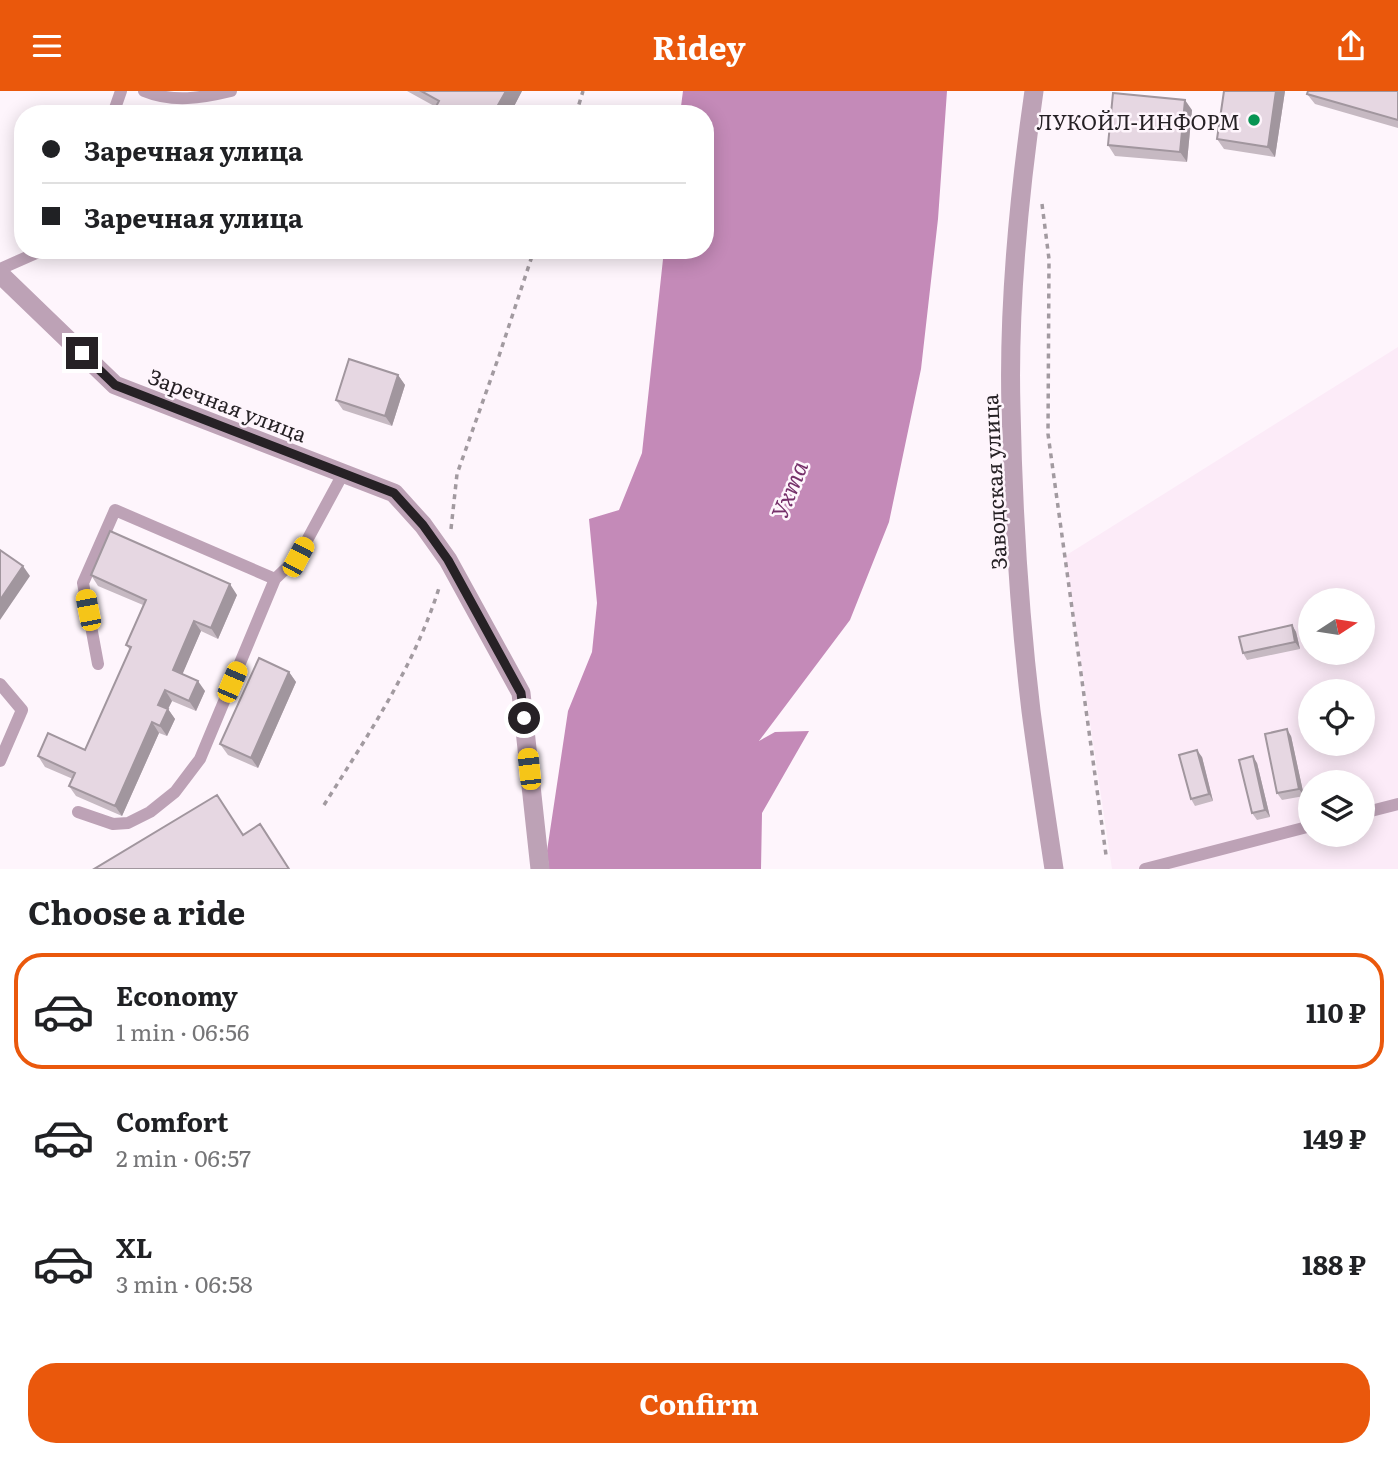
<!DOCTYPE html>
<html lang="en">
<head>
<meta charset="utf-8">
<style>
  :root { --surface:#fff; --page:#f2f2f2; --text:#202124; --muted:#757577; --line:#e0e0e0; --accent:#ea580c }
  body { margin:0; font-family:Literata,serif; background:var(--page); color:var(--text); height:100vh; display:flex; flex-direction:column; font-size:26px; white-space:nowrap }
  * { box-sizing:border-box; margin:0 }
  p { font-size:23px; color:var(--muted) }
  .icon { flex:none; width:38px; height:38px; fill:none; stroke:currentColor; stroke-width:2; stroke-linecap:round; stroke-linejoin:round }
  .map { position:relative; height:778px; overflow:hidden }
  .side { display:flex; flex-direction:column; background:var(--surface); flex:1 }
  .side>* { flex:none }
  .guide { position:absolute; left:14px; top:14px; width:700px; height:154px; border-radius:28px; box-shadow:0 4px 18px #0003; display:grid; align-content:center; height:154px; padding:0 28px; background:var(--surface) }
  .needle { width:46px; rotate:78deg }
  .controls { position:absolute; left:1298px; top:497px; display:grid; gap:14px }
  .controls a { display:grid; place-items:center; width:77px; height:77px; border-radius:50%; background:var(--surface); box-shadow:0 4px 18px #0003; font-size:35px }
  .end { position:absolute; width:32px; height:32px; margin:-16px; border:9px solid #262125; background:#fff; box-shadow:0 0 0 4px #fff }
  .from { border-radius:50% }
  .car { position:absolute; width:21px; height:42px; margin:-21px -10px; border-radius:9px; box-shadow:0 0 5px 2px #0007; background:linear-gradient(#f5c518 24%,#345 0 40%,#f5c518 0 76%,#345 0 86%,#f5c518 0) }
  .guide b { display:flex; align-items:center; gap:24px; height:66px; font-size:26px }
  .guide b+b { border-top:2px solid var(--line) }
  .guide i { width:18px; height:18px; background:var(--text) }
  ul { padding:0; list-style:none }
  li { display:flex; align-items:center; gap:21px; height:116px; margin:0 14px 10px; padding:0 14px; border:4px solid transparent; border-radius:28px }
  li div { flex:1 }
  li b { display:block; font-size:26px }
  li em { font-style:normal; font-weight:700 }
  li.on { border-color:var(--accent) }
  li>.icon { width:63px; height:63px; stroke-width:1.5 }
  h2 { padding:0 28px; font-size:32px; line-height:84px }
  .button { display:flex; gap:14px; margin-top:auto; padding:14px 28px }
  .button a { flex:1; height:80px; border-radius:28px; background:var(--accent); color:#fff; font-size:28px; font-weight:700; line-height:80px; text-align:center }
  header { display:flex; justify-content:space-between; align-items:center; height:91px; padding:0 28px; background:var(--accent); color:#fff; font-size:32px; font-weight:700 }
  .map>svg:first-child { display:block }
  .built { fill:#fcebf8; fill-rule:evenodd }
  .water { fill:#c48ab8 }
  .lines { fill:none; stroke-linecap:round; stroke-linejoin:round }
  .path { stroke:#a29aa0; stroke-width:3.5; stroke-dasharray:5 5; stroke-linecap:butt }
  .service { stroke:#bda2b6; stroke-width:12 }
  .minor { stroke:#bda2b6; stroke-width:19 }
  .tertiary { stroke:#bda2b6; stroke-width:19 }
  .wall { fill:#c6b9c2 }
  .shaded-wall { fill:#a1969e }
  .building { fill:#e6d7e2; stroke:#a1969e; stroke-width:2 }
  .route { stroke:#262125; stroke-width:9 }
  .poi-dot { fill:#079453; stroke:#fef5fc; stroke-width:2.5 }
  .labels { text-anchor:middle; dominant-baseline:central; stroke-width:5; stroke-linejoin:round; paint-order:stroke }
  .poi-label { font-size:21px; fill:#262125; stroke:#fef5fc; text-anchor:end }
  .street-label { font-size:21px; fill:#262125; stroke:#fef5fc }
  .water-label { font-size:23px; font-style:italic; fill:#76306a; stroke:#fef5fc }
</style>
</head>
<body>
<header><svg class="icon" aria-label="menu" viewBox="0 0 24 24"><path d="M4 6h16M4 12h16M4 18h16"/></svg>Ridey<svg class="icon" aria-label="share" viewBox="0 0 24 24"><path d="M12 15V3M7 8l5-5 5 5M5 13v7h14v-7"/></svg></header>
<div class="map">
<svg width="1398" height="778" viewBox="0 0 1398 778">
  <rect width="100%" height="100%" fill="#fef5fc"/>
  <!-- built -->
  <path class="built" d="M1398,256V778H1112L1065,465ZM1311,509H1363V562H1311ZM1311,600H1363V653H1311ZM1311,691H1363V744H1311Z"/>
  <!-- water -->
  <path class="water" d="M683,0H947L938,128L921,278L889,431L850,529L759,650L775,641L809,640L762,722L761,778H549L547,760L568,620L592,561L597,512L589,428L619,419L642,362L664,159H705V23H680Z"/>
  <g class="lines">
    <!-- path -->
    <path class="path" d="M576,23L583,0
      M1042,113L1049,168L1048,343L1106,764
      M451,438L457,383L499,265L534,159
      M324,714C368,644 414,576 439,497"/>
    <!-- service -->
    <path class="service" d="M144,0C173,12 202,7 231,0
      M113,23L121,0
      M0,178L43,159
      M98,573L83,492L115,419L275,488
      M0,593L22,619L0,670
      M78,721L113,733L128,732L150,721L175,701L200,668L275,488L298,466L344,381
      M1363,722L1398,713
      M1145,778L1311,735"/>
    <!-- minor -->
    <path class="minor" d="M0,183L115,294L394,402L423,434L448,469L521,602L540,778"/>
    <!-- tertiary -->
    <path class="tertiary" d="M1034,0C1019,104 1008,212 1011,318C1013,418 1019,520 1031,620C1038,673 1046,725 1054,778"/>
  </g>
  <!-- wall -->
  <path class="wall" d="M407,0H522L510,23L436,16Z
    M1285,0L1275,66L1224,58L1217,48Z
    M1398,0V37L1315,13L1307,3Z
    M1192,19L1187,71L1115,65L1108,54Z
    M425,159H442L438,166Z
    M398,284L405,294L392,335L343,319L336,309Z
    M91,484L237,504L218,548L201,540L182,583L205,600L196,620L172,610L168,618L175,628L167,645L159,642L122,725L76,705L69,695L73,688L45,676L38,665L85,659L130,559L126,554L143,514L98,495Z
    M1292,534L1296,541L1300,558L1247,569L1243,562Z
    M289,581L296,591L258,677L228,664L220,653Z
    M1291,645L1304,705L1282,709L1277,702Z
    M1202,666L1213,710L1195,715L1191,708Z
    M1257,672L1270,726L1257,729L1252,722Z"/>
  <!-- shaded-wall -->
  <path class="shaded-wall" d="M506,0H522L510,23H493Z
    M1276,0H1285L1275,66L1268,56Z
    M1185,9L1192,19L1187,71L1180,61Z
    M434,159H442L438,166Z
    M398,284L405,294L392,335L385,325Z
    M23,475L30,485L0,529V509Z
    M230,493L237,504L218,548L211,537Z
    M194,530L201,540L180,589L173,579Z
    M1292,534L1296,541L1300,558L1295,551Z
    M289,581L296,591L258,677L251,667Z
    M198,590L205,600L196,620L189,610Z
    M165,599L172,610L168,618L175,628L167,645L160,635L158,614Z
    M152,631L159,642L122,725L115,715Z
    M1287,638L1291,645L1304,705L1299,698Z
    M1197,659L1202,666L1213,710L1209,703Z
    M1253,665L1257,672L1270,726L1265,719Z"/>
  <!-- building -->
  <path class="building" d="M421,0H506L493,23H432L439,10Z
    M1224,0H1276L1268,56L1217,48Z
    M1308,0H1398V29L1307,3Z
    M1113,2L1185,9L1180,61L1108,54Z
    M349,268L398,284L385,325L336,309Z
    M110,440L230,493L211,537L194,530L173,579L198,590L189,610L165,599L158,614L168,618L160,635L152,631L115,715L69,695L75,682L38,665L48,642L85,659L131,556L126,554L146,509L91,484Z
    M0,459L23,475L0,509Z
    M1292,534L1295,551L1243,562L1239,546Z
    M259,567L289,581L251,667L220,653Z
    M1287,638L1299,698L1277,702L1265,643Z
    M1197,659L1209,703L1191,708L1179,664Z
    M1253,665L1265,719L1252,722L1239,669Z
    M217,704L243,744L260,733L289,778H94Z"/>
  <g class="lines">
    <!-- route -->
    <path class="route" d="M82,262L115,294L394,402L423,434L448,469L521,602L524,627"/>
  </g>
  <!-- markers -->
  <circle class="poi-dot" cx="1254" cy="29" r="7"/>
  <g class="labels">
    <!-- poi labels -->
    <g class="poi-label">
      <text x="1240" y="29">ЛУКОЙЛ-ИНФОРМ</text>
    </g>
    <!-- street labels -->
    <g class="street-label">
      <text transform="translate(228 313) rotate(21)">Заречная улица</text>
      <text transform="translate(993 391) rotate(-93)">Заводская улица</text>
    </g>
    <!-- water labels -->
    <g class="water-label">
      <text transform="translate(788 398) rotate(-68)">Ухта</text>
    </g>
  </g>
</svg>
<div class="controls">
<a><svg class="needle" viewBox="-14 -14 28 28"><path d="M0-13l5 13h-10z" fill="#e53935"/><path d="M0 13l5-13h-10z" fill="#757577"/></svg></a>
<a><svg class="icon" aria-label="locate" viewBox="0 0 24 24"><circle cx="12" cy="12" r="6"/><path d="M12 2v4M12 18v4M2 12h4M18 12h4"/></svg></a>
<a><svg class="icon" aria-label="layers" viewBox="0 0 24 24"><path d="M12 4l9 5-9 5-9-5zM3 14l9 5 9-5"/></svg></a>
</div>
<i class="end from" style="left:524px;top:627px"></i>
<i class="end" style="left:82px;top:262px"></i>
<i class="car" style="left:298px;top:466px;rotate:28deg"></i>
<i class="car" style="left:88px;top:519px;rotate:349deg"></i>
<i class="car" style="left:232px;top:591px;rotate:23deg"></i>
<i class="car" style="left:529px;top:678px;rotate:354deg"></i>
<div class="guide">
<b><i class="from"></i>Заречная улица</b>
<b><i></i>Заречная улица</b>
</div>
</div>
<section class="side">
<h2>Choose a ride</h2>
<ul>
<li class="on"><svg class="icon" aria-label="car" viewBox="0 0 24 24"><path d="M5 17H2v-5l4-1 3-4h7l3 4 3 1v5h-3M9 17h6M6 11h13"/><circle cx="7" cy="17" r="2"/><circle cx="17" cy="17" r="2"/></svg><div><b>Economy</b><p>1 min · 06:56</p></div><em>110 ₽</em></li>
<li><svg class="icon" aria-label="car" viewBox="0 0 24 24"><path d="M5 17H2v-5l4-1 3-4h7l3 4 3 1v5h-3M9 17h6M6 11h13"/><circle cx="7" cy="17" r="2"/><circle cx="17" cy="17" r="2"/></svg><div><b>Comfort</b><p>2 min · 06:57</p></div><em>149 ₽</em></li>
<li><svg class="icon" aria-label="car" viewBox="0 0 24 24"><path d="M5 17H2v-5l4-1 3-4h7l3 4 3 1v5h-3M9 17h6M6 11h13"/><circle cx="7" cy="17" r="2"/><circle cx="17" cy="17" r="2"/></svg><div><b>XL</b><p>3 min · 06:58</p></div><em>188 ₽</em></li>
</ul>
<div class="button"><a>Confirm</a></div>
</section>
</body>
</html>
